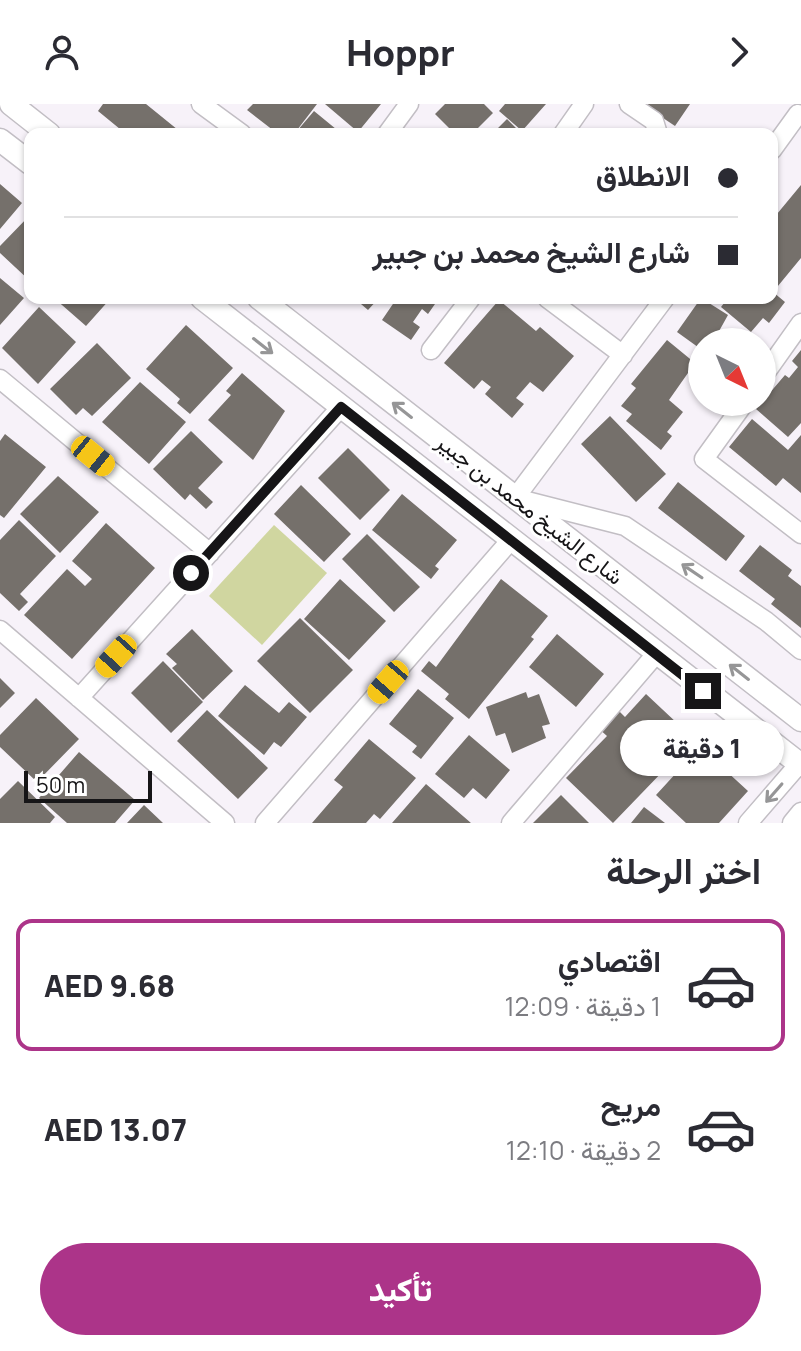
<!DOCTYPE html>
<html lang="ar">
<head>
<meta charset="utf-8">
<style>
  :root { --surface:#fff; --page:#f7f7f7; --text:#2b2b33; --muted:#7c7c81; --line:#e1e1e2; --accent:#ac3489 }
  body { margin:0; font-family:Manrope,Vazirmatn,sans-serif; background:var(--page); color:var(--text); direction:rtl; height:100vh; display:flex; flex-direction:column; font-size:30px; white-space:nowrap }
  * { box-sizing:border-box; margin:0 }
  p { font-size:26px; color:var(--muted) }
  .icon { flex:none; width:44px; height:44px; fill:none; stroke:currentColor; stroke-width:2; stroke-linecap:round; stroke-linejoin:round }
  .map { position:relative; height:719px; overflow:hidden; direction:ltr }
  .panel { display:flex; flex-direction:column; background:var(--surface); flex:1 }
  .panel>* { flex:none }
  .hud { position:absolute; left:24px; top:24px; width:754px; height:176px; border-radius:16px; box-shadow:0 2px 6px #0004; direction:rtl; display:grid; align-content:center; height:176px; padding:0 40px; background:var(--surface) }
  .needle { width:52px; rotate:137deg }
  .buttons { position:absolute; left:688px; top:224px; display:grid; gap:16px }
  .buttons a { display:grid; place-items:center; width:88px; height:88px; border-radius:50%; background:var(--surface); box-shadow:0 2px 6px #0004; font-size:40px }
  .scale { position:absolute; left:24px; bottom:20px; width:128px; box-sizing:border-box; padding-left:8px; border:4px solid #161517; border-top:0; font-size:22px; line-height:28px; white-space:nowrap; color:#161517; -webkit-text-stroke:6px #fff; paint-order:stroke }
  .end { position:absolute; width:36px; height:36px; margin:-18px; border:10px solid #161517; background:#fff; box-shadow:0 0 0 4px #fff }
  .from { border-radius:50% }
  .bubble { position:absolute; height:56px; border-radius:28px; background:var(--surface); box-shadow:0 2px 6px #0004; font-size:26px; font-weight:800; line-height:56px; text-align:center; direction:rtl }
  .car { position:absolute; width:24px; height:48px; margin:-24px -12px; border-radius:10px; box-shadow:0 0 6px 2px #0007; background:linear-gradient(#f5c518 24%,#345 0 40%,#f5c518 0 76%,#345 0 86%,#f5c518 0) }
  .hud b { display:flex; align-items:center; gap:28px; height:76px; font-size:30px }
  .hud b+b { border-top:2px solid var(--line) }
  .hud i { width:20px; height:20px; background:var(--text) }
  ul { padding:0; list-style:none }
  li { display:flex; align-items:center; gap:24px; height:132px; margin:0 16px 12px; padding:0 24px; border:4px solid transparent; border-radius:16px }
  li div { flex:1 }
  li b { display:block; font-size:30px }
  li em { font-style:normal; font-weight:800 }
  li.on { border-color:var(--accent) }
  li>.icon { width:72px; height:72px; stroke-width:1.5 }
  h2 { padding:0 40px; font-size:36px; line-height:96px }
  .primary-button { display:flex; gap:16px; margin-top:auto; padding:16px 40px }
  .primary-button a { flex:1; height:92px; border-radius:48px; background:var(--accent); color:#fff; font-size:32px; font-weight:800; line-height:92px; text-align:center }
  header { display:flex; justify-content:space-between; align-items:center; height:104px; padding:0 40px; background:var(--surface); font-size:36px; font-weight:800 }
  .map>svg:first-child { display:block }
  .green { fill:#d0d6a0 }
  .building { fill:#75706b }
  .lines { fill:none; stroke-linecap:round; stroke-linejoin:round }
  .minor-casing { stroke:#c2bec4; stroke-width:21 }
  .major-casing { stroke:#c2bec4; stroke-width:25 }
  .minor { stroke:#fff; stroke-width:18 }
  .major { stroke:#fff; stroke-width:22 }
  .oneway { stroke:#969697 }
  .route { stroke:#161517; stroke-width:10 }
  .labels { text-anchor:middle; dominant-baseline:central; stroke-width:6; stroke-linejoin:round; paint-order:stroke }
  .street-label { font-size:22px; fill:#161517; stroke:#fff }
</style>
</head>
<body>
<header><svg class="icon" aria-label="forward" viewBox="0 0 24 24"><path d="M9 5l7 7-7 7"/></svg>Hoppr<svg class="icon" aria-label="person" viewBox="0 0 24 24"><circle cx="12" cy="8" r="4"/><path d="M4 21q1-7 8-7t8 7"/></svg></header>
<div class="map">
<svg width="801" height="719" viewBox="0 0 801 719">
  <rect width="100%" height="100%" fill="#f7f2f9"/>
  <!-- green -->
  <path class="green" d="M274,421L327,469L262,541L209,492Z"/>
  <!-- building -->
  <path class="building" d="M103,0H146L183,30H126L98,7Z
    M253,0H317L294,30H278L247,6Z
    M325,0H381L358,28Z
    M445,0H484L493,9L472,30H455L435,10Z
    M505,0H546L522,27L499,7Z
    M642,0H690L675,22Z
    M314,7L342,30H301L297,27Z
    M507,15L522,30H492Z
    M0,80L22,99L0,125Z
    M801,81V154L773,188L785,198L769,219L763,214L751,228L721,203L728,194H772V116Z
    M30,111V177L0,149V142Z
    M0,174L24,194L0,221Z
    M54,194H111L86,222Z
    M354,194H379L368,206Z
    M397,194H426L435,200L428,210L422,205L413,218L420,223L411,236L382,216Z
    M701,194L728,211L713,238H702V246L677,228Z
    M499,196L536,227L540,223L574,252L543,288L530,278L516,294L524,300L512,314L485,290L491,283L482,276L474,285L444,259Z
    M39,203L76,238L38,280L2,244Z
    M186,221L233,264L190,310L177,299L180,295L146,265Z
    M667,236L695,259L669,296L683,308L667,328L672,332L661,346L626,317L632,310L621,302L636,284L631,280Z
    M97,239L131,274L92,312L83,304L76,311L50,285Z
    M801,246V319L788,333L756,305L785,271L789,274L798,263L792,257Z
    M242,269L285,307L253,356L208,316L231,291L226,287Z
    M140,278L186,318L149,360L102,318Z
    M610,312L666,370L636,398L581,340Z
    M752,315L788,346L801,331V389L783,374L776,382L729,343Z
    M191,327L223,358L198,384L213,398L206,405L190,390L185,396L153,365Z
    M5,330L46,363L4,414L0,411V337Z
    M348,344L390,386L360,416L318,374Z
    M58,372L99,408L60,449L20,410Z
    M678,378L745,432L726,457L658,404Z
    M301,381L351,430L324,458L274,410Z
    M402,390L457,436L435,462L439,465L431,475L372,426Z
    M19,416L56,452L20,490L28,498L19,507L0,489V436Z
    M106,419L155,464L72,555L24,511L67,465L85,482L92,475L72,457Z
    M367,430L420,483L394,508L342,455Z
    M760,441L792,466L788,472L801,482V524L771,500L775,495L739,467Z
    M340,475L386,517L349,556L304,515Z
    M501,475L548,512L531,533L534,535L469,615L445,595L449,590L421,567L429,557L436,563Z
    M300,514L353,566L310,609L257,557Z
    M192,525L233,567L203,596L172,564L177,560L166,550Z
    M557,530L604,570L576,603L529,563Z
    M163,557L203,598L171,629L131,589Z
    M0,574L15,589L0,604Z
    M245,581L279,609L289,598L307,613L281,643L274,638L264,651L218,612Z
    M418,585L454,614L421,655L412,648L417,642L389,620Z
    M526,588L528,594L539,590L550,620L542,622L546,634L512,649L505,629L496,632L486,603Z
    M646,590L694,635L613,719L566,674L607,632L598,624L616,604L625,613Z
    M36,594L79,635L37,678L0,643V631Z
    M207,606L268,664L238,695L177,637Z
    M469,631L510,666L486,695L473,684L464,694L435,670Z
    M369,635L416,674L380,715L374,710L366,719H312L343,683L334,676Z
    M700,643L748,687L719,719H686L656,691Z
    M79,648L135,696L115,719H67L39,694Z
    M18,677L55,713L50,719H0V695Z
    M426,680L471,719H392Z
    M561,691L589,719H533Z
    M144,701L163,719H127Z
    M644,703L665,719H631Z"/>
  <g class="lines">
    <!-- minor casing -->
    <g class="minor-casing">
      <path id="minor" d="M201,0L242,30
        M629,0L654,17L658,30
        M387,30L409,0
        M563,30L584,0
        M772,46L798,10
        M547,194L623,251
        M665,194L515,394L625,422L766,517L801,546
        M431,246L471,194
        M762,274L801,219
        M0,275L210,449
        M745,298L704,355L801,430
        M0,526L225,719
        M79,594L341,303
        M265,719L510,437
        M511,719L656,550
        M748,719L799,660
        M792,719L801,708"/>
    </g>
    <!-- major casing -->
    <g class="major-casing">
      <path id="major" d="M11,0L49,30
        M0,36L30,59
        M202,194L801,661
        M259,194L801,616"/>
    </g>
    <!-- minor -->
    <use href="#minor" class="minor"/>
    <!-- major -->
    <use href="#major" class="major"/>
  </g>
  <!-- one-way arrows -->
  <defs><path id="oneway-shaft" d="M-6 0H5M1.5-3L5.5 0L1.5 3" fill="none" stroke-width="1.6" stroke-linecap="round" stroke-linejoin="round" transform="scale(2)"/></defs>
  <g class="oneway">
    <use href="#oneway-shaft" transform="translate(263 242) rotate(38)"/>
    <use href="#oneway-shaft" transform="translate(402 306) rotate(-142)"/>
    <use href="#oneway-shaft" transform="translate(692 467) rotate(-146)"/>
    <use href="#oneway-shaft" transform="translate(739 568) rotate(-142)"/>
    <use href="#oneway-shaft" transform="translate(774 689) rotate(131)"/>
  </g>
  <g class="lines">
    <!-- route -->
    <path class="route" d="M191,469L341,303L703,587"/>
  </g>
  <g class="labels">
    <!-- street labels -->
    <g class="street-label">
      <text transform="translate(530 405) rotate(38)">شارع الشيخ محمد بن جبير</text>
    </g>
  </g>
</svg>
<div class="buttons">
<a><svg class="needle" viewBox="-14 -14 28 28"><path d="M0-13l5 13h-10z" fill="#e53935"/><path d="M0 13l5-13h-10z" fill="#7c7c81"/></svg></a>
</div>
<div class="scale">50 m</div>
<i class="end from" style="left:191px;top:469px"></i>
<i class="end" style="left:703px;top:587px"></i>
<div class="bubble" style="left:620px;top:616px;width:164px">1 دقيقة</div>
<i class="car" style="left:93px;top:352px;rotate:129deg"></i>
<i class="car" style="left:116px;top:552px;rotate:222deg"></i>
<i class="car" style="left:388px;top:578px;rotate:221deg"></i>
<div class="hud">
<b><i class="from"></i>الانطلاق</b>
<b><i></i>شارع الشيخ محمد بن جبير</b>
</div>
</div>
<section class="panel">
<h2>اختر الرحلة</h2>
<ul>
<li class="on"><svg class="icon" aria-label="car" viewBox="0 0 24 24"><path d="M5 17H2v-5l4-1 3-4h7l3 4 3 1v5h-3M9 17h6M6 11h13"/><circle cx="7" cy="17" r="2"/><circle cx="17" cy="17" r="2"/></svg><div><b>اقتصادي</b><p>1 دقيقة · 12:09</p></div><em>AED 9.68</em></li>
<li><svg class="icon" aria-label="car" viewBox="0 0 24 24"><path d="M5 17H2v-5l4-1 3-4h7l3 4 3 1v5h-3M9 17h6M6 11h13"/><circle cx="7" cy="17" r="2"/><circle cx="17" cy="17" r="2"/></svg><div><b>مريح</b><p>2 دقيقة · 12:10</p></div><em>AED 13.07</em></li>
</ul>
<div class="primary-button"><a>تأكيد</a></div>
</section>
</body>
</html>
